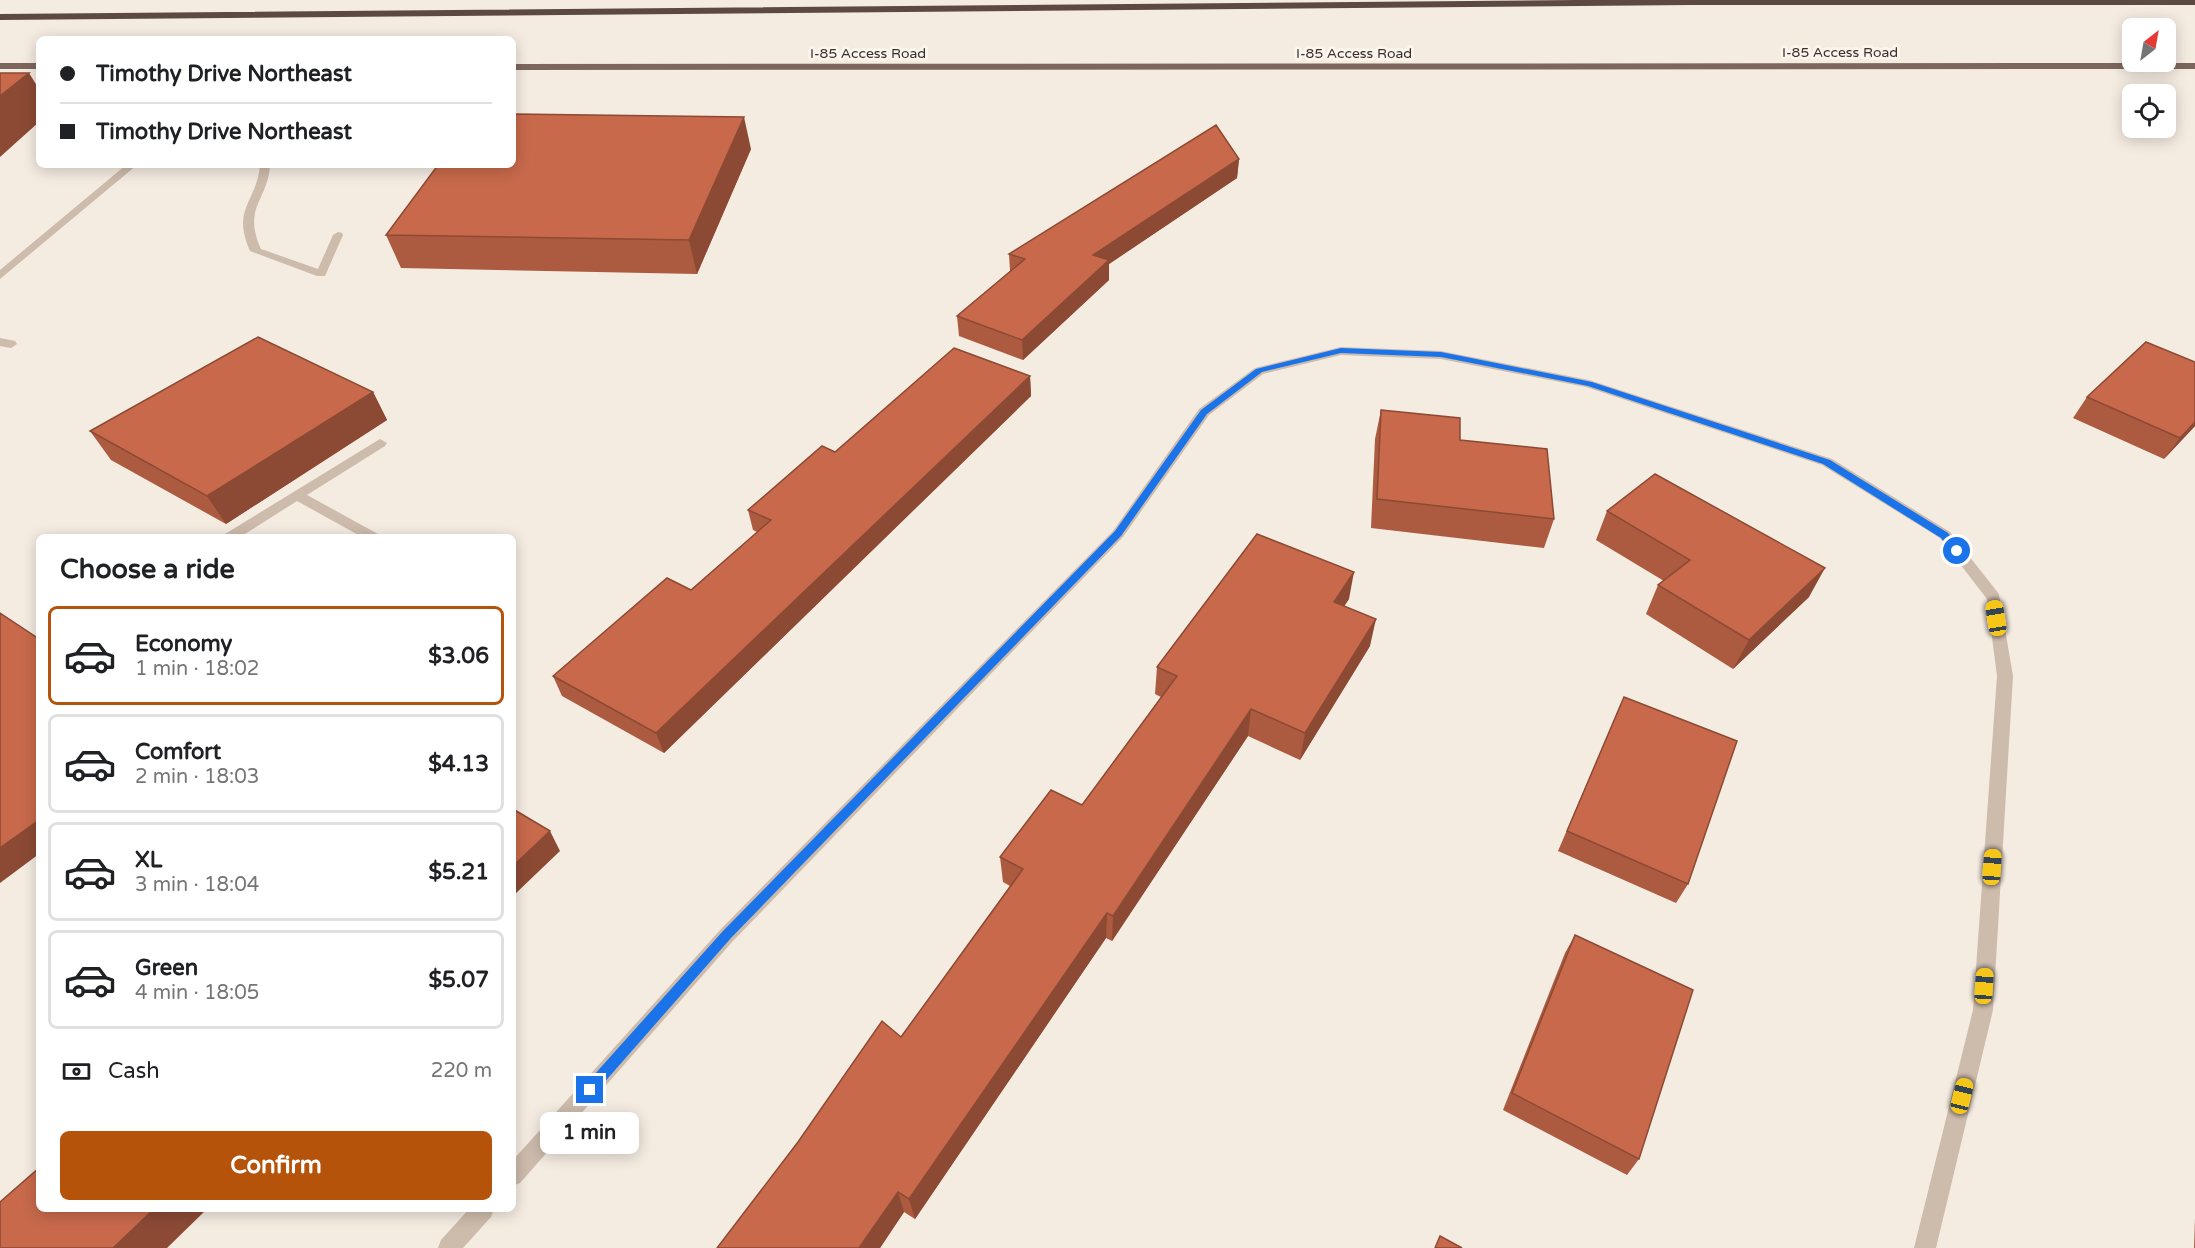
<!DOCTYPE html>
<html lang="en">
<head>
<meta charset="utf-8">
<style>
  :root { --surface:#fff; --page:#f2f2f2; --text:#202124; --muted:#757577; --line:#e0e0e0; --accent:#b45309 }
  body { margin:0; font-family:"Varela Round",sans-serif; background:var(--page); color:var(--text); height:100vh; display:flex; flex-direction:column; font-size:22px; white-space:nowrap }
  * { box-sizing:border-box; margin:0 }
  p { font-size:20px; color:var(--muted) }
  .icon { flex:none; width:33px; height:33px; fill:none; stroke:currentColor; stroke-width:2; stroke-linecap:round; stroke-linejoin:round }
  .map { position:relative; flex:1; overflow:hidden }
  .sheet { position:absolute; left:36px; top:534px; width:480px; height:678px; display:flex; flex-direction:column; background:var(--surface); border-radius:9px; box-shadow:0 3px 15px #0003 }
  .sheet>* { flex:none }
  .hud { position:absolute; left:36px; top:36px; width:480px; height:132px; border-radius:9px; box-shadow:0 3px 15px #0003; display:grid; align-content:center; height:132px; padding:0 24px; background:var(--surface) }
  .needle { width:39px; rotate:31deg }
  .fabs { position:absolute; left:2122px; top:18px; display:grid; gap:12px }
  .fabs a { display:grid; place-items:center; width:54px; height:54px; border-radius:9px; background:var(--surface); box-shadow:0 3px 15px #0003; font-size:30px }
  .end { position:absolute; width:27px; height:27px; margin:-14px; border:8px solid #1a73e8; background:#fff; box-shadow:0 0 0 3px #fff }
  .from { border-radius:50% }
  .bubble { position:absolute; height:42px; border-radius:9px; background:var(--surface); box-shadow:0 3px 15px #0003; font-size:20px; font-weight:800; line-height:42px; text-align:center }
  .car { position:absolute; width:18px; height:36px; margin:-18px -9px; border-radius:8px; box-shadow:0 0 4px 2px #0007; background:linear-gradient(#f5c518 24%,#345 0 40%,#f5c518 0 76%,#345 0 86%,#f5c518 0) }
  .hud b { display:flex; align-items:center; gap:21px; height:57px; font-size:22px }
  .hud b+b { border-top:2px solid var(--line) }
  .hud i { width:15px; height:15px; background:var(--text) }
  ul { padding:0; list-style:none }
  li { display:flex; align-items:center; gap:18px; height:99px; margin:0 12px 9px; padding:0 12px; border:3px solid var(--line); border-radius:9px }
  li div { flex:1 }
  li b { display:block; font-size:22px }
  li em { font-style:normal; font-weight:800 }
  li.current { border-color:var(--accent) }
  li>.icon { width:54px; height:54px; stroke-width:1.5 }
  h2 { padding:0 24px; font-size:27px; line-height:72px }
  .pay { display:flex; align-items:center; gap:15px; height:66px; padding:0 24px; font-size:22px }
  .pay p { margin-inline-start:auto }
  .action { display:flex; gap:12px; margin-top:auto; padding:12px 24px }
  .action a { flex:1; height:69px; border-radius:9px; background:var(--accent); color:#fff; font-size:24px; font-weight:800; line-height:69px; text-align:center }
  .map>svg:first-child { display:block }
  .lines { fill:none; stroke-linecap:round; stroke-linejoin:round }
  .minor { fill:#cdbbac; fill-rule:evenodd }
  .major { fill:#7d675c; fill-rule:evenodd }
  .highway { fill:#5c4a42; fill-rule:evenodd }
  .wall { fill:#ac5a40 }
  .shaded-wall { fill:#8c4a34 }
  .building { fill:#c8694b; stroke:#8c4a34; stroke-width:1.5 }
  .route { fill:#1a73e8 }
  .labels { text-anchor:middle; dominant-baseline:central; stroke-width:6; stroke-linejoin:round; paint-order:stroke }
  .far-street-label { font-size:14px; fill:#3b302b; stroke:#fbf5ee }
</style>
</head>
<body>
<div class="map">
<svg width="2195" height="1248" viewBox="0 0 2195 1248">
  <rect width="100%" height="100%" fill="#f4ebe1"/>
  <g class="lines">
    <!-- minor -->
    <path class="minor" d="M126,165H137L0,279V270Z
      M260,165H270C268,201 242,207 261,249L318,269L333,235L338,232L342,233L343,235L325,276H317L250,251C231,208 257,202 260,165Z
      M0,338L15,341L17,344L11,348L0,346Z
      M1341,347L1441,351L1589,380L1832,459L1950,532L1999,594L2013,676L1993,1010L1936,1248H1914L1973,1010L1997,676L1987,599L1940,538L1822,465L1586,387L1441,359L1341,355L1263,374L1209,415L1123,537L733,941L520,1183L513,1186V1160L721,929L1113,531L1199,409L1255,368Z
      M380,439L387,443L385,446L307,495L378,534L380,537H362L297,501L240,537H223L225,534Z
      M469,1209H494L491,1217L463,1248H438L441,1240Z"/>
    <!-- major -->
    <path class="major" d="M0,63H39V69H0Z
      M2195,63V69L513,70V64Z"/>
    <!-- highway -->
    <path class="highway" d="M1576,0H2195V5H1691L0,20V14Z"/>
  </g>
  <!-- wall -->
  <path class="wall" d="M751,149L697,274L401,268L386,235Z
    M1239,159L1237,178L1109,264V280L1023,360L959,336L957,316L1010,271L1009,254Z
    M1030,376L1031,396L664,753L562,696L553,676L691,590L757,532L753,530L748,510L835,452Z
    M373,392L387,420L226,524L111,460L90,431Z
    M2087,397L2195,426L2164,459L2073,418Z
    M1381,410L1460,440L1554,519L1544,548L1371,528L1375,439Z
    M1607,511L1809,597L1733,669L1646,614L1658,585L1664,581L1596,540Z
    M1349,599L1344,606L1370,646L1300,760L1248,736L1112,941L1106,938L915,1219L904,1212L880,1248L901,1037L1010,886L1003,882L1000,857L1082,805L1161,697L1155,694L1157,667Z
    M1624,697L1688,884L1676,903L1558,851Z
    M1575,935L1639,1159L1627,1175L1503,1110L1565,953Z
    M2195,1218V1248H2194Z"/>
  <!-- shaded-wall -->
  <path class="shaded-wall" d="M29,73L39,89V122L0,157V96Z
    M744,117L751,149L697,274L689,240Z
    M1239,159L1237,178L1109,264V280L1023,360L1022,340L1093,255Z
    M1030,376L1031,396L664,753L656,733Z
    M373,392L387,420L226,524L207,496Z
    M2195,422V426L2164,459L2180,438Z
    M1825,568L1809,597L1733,669L1749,640Z
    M1354,572L1349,599L1329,629L1334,602Z
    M1376,619L1370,646L1300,760L1305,733Z
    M1251,709L1248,736L1112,941L1113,916Z
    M39,820V854L0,883V848Z
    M550,831L560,851L513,896V866Z
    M1107,913L1106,938L915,1219L909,1199Z
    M898,1192L904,1212L880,1248H859Z
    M154,1209H207L167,1248H113Z"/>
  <!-- building -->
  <path class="building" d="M0,73H29L0,96Z
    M513,114L744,117L689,240L386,235L438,165H513Z
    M1216,125L1239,159L1093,255L1109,260L1022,340L957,316L1025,259L1009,254Z
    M258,337L373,392L207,496L90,431Z
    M2146,342L2195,362V422L2180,438L2087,397Z
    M954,348L1030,376L656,733L553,676L667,578L691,590L771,520L748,510L822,446L835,452Z
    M1381,410L1460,418V440L1547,449L1554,519L1377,499Z
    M1655,474L1825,568L1749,640L1658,585L1690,560L1607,511Z
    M1257,534L1354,572L1334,602L1376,619L1305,733L1251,709L1113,916L1107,913L909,1199L898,1192L859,1248H717L798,1142L882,1021L901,1037L1023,869L1000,857L1051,790L1082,805L1177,676L1157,667Z
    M0,613L39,639V820L0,848Z
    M1624,697L1737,741L1688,884L1567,831Z
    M513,809L550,831L513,866Z
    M1575,935L1693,990L1639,1159L1512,1093Z
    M39,1168V1209H154L113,1248H0V1202Z
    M1440,1236L1462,1248H1435Z"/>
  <!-- route -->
  <path class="route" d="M1341,348L1441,352L1592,382L1830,460L1948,533L1961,551L1960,553H1953L1941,538L1823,464L1588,386L1441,357L1341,353L1262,372L1207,414L1121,536L731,938L594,1094L590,1096L585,1094L583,1090L585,1085L723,931L1115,531L1201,410L1256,369Z"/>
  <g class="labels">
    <!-- far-street labels -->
    <g class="far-street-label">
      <text x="1840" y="52">I-85 Access Road</text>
      <text x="868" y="53">I-85 Access Road</text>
      <text x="1354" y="53">I-85 Access Road</text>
    </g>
  </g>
</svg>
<div class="fabs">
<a><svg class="needle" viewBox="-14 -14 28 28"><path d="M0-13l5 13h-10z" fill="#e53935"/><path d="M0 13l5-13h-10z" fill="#757577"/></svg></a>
<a><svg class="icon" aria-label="locate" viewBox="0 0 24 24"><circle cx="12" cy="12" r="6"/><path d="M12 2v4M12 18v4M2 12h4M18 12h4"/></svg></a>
</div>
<i class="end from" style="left:1957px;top:551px"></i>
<i class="end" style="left:590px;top:1090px"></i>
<div class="bubble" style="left:540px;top:1112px;width:99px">1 min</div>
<i class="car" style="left:1996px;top:618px;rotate:351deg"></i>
<i class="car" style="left:1992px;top:867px;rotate:4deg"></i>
<i class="car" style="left:1984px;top:986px;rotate:4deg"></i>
<i class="car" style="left:1962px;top:1096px;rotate:14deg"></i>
<div class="hud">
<b><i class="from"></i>Timothy Drive Northeast</b>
<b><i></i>Timothy Drive Northeast</b>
</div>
<section class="sheet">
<h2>Choose a ride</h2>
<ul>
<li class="current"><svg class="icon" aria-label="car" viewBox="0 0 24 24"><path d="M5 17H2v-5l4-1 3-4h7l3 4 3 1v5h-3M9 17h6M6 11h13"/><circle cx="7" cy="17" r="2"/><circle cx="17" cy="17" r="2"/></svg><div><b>Economy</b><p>1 min · 18:02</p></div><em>$3.06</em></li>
<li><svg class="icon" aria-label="car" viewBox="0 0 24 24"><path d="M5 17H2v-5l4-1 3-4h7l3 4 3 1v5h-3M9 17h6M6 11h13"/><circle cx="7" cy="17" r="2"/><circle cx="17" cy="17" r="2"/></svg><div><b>Comfort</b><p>2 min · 18:03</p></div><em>$4.13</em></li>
<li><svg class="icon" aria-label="car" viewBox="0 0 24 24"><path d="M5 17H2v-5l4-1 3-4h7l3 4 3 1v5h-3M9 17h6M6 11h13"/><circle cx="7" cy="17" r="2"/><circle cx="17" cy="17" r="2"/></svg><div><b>XL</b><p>3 min · 18:04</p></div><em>$5.21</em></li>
<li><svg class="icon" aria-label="car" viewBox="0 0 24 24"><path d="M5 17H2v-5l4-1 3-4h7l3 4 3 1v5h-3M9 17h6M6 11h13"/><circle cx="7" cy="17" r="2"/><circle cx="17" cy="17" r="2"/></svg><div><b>Green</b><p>4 min · 18:05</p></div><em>$5.07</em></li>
</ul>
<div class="pay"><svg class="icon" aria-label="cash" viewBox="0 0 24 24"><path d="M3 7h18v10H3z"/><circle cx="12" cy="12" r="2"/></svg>Cash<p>220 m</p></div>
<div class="action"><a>Confirm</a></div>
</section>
</div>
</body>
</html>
